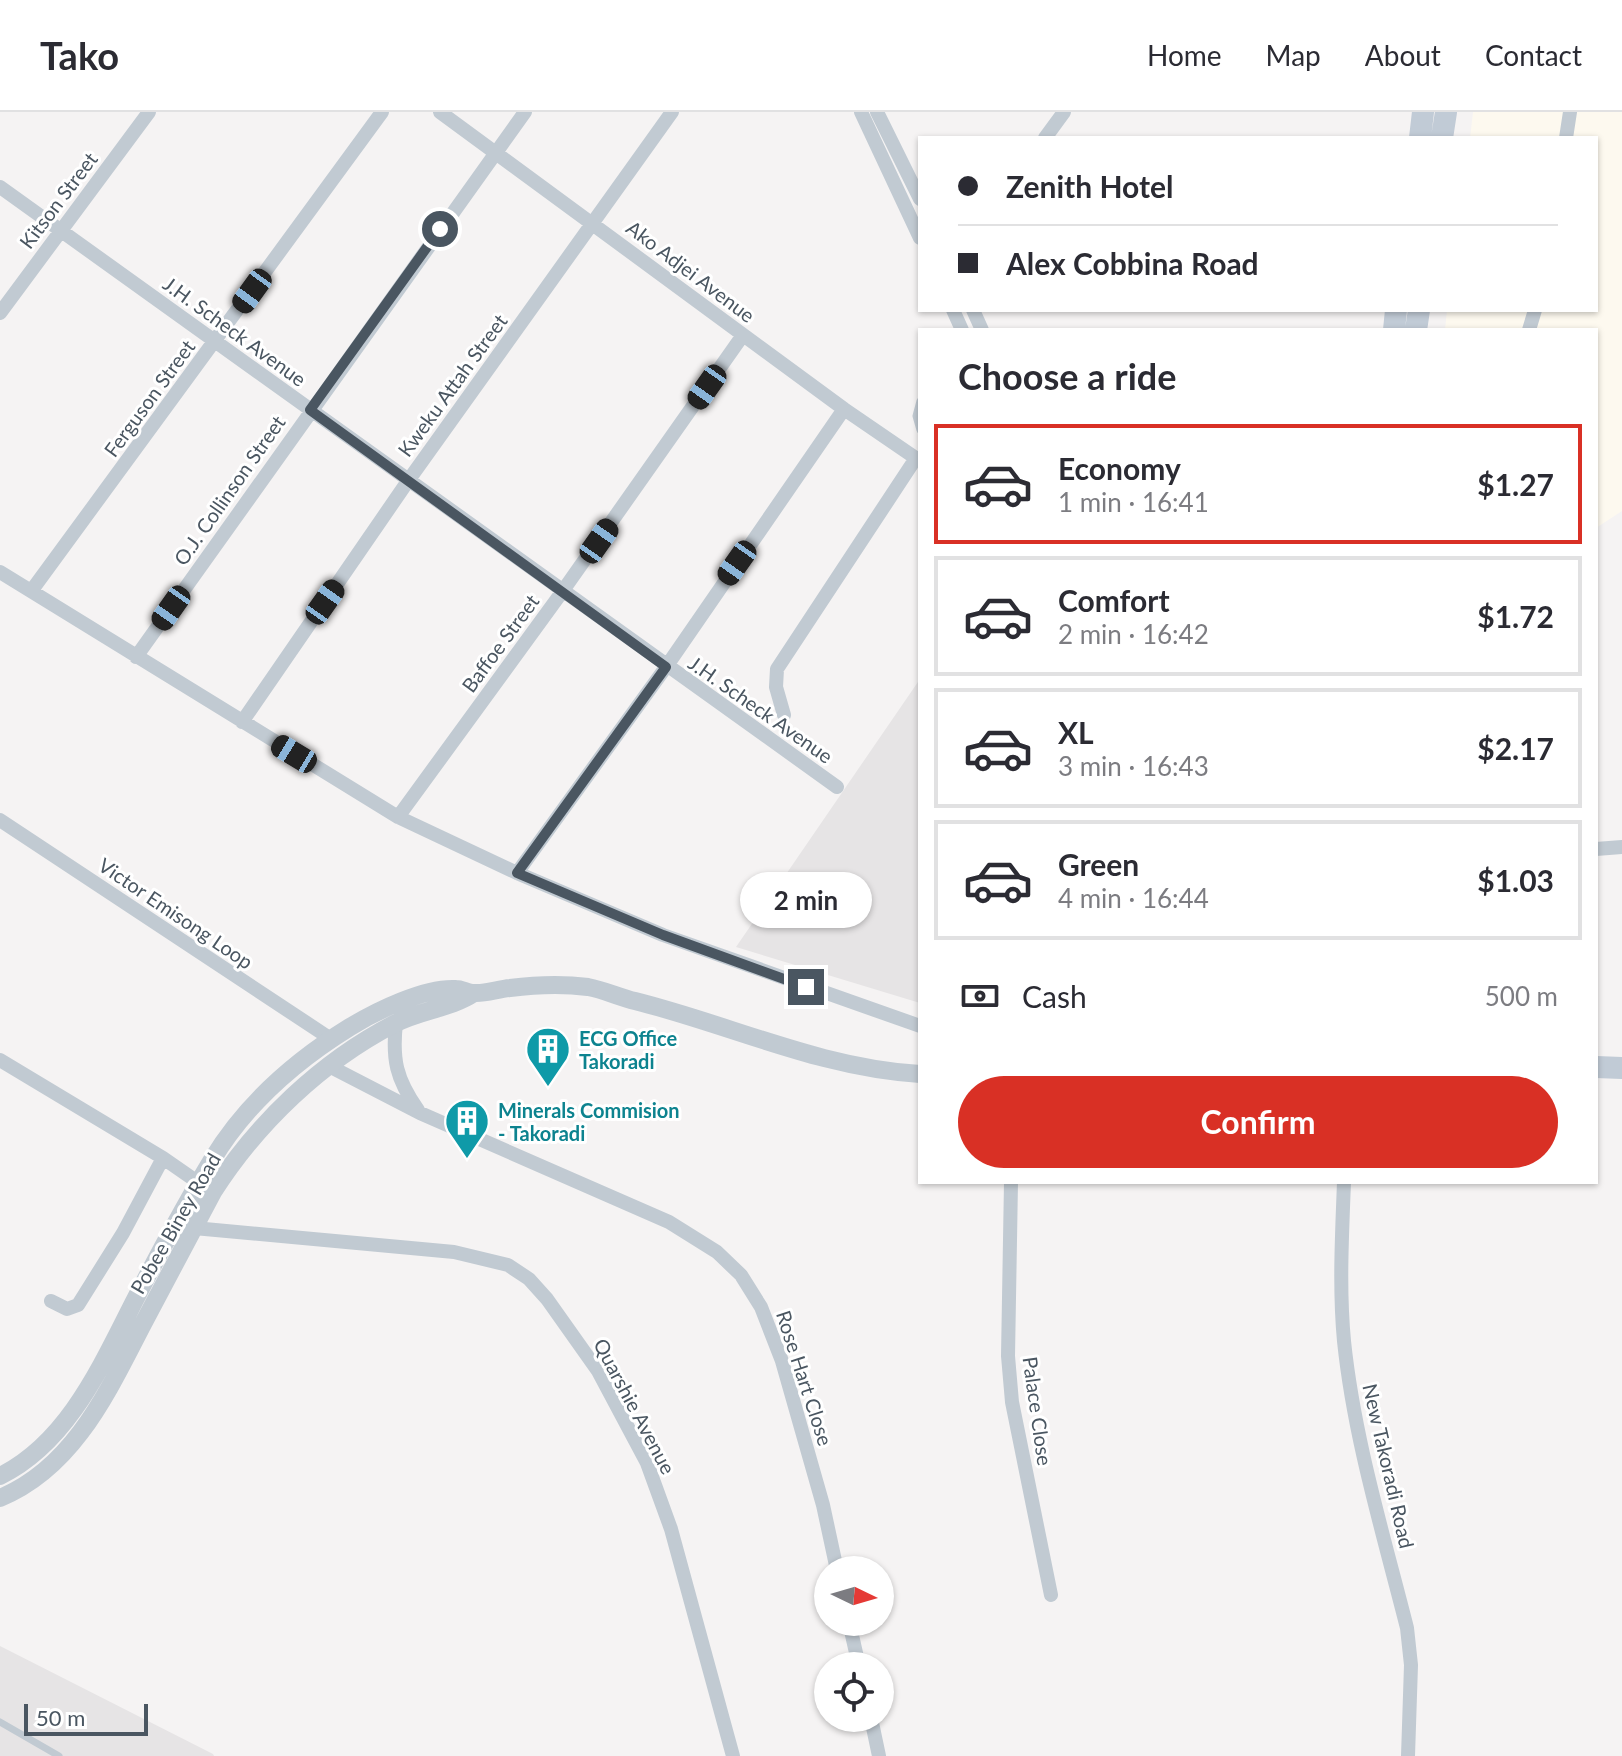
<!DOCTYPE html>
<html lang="en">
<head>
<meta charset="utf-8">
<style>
  :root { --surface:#fff; --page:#f2f2f3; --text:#2b2b33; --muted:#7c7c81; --line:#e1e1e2; --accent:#d93025 }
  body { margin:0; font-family:Lato,sans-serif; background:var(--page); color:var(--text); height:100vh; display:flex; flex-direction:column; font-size:30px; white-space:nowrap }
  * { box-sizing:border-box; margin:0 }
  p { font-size:26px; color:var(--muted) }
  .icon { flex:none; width:44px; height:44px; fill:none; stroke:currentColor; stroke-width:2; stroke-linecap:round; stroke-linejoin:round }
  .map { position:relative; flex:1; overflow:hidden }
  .panel { position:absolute; left:918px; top:216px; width:680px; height:856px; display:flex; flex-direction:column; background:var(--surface); border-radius:0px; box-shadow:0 2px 6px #0004 }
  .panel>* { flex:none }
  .hud { position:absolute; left:918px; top:24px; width:680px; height:176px; border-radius:0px; box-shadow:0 2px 6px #0004; display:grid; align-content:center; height:176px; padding:0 40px; background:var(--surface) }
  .needle { width:52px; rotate:95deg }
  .controls { position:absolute; left:814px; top:1444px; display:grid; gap:16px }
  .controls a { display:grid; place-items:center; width:80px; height:80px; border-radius:50%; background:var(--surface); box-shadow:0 2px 6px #0004; font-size:40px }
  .scale { position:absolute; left:24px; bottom:20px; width:124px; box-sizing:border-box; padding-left:8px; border:4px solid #4a5661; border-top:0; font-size:22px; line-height:28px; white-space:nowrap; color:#4a5661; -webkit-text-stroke:6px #fff; paint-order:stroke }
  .end { position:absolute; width:36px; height:36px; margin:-18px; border:10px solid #4a5661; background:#fff; box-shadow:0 0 0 4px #fff }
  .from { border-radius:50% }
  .bubble { position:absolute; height:56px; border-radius:28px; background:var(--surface); box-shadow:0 2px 6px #0004; font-size:26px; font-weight:700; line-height:56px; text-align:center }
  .car { position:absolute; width:24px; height:48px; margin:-24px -12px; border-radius:10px; box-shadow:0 0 6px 2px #0007; background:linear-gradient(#222 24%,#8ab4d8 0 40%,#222 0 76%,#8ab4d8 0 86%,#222 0) }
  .hud b { display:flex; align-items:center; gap:28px; height:76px; font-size:30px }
  .hud b+b { border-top:2px solid var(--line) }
  .hud i { width:20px; height:20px; background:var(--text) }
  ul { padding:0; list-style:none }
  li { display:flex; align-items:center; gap:24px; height:120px; margin:0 16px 12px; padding:0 24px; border:4px solid var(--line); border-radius:0px }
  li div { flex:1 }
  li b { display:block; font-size:30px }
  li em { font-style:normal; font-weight:700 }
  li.active { border-color:var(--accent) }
  li>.icon { width:72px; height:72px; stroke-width:1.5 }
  h2 { padding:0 40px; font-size:36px; line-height:96px }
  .pay { display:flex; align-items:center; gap:20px; height:88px; padding:0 40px; font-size:30px }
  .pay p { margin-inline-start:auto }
  .cta { display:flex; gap:16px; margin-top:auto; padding:16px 40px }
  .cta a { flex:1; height:92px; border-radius:48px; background:var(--accent); color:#fff; font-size:32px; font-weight:700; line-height:92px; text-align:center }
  header { display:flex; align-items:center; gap:48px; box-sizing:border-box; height:112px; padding:0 40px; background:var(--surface); border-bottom:2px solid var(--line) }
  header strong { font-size:38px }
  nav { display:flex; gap:44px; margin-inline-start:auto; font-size:28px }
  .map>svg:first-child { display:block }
  .commercial { fill:#fdf9ef }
  .education { fill:#e6e4e5 }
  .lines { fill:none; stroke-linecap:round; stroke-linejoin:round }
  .service { stroke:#c1cad2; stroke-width:7 }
  .minor { stroke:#c1cad2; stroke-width:14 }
  .tertiary { stroke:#c1cad2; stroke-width:18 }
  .secondary { stroke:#c1cbd6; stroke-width:22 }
  .route { stroke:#4a5661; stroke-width:10 }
  .labels { text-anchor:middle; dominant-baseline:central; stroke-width:6; stroke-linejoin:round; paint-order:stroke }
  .street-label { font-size:20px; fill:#4a5661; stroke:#fff }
  .culture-label { font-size:20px; font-weight:bold; fill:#0d838f; stroke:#fff; text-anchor:start }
</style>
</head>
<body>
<header>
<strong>Tako</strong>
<nav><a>Home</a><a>Map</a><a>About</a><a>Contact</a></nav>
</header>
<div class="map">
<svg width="1622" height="1644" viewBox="0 0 1622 1644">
  <rect width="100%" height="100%" fill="#f5f3f3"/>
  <!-- commercial -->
  <path class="commercial" d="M1473,0H1622V399L1596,416V218H1445L1447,198H1596V26H1470Z"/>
  <!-- education -->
  <path class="education" d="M920,567V891L736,835Z
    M0,1534L213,1642L214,1644H0Z"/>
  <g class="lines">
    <!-- service -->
    <path class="service" d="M920,289L916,304L920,318
      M0,1610L59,1644"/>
    <!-- minor -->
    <path class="minor" d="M440,0L844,297L920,349
      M861,0L920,126
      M877,0L920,87
      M1045,26L1064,0
      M1566,26L1570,0
      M0,75L837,675
      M953,198L962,218
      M973,198L982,218
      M0,201L149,0
      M1529,218L1535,198
      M0,460L398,705L517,761L663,823L920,914
      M32,478L382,0
      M136,545L525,0
      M784,603L776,575L777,557L916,346
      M242,610L408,369L672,0
      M398,705L562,480L743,223
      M0,708L331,927
      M1596,737L1622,735
      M517,761L666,555L844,297
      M396,911C392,947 396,967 418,998
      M0,948L163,1046L199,1071
      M329,954L420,1001L669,1110L717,1140L741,1163L761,1195L782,1249L823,1393L837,1458
      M1011,1070L1008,1244L1012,1290L1051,1483
      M1344,1070C1342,1123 1339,1176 1344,1229C1354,1326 1383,1421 1407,1516L1411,1553L1408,1644
      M194,1116L454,1140L508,1153L529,1167L547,1187L598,1259L647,1351L671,1417L733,1644
      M51,1189L67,1197L78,1193L123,1121L163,1046
      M849,1510L859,1554
      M871,1606L879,1644"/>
    <!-- tertiary -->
    <path class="tertiary" d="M0,1364C71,1329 104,1247 139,1180C162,1136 186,1091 212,1048C245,993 295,949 350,915C376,899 425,875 456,877C462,877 468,881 474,881C485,882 498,877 510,876C534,873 564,872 588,875C604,878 619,885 635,889C731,913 820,956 920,962
      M0,1386C75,1355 109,1277 144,1210C167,1167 190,1123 213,1080C257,1011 321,950 394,912C420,898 450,897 474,881"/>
    <!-- secondary -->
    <path class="secondary" d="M1420,26L1423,0
      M1442,26L1446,0
      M1394,218L1396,198
      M1416,218L1419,198
      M1596,955L1622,956"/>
  </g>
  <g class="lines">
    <!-- route -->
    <path class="route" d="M440,117L310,298L666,555L517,761L663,823L806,875"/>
  </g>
  <!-- icons -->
  <defs>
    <g id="building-pin" transform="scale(2.3)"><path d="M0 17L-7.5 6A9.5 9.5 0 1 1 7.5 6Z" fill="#0f9aa8" stroke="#fff"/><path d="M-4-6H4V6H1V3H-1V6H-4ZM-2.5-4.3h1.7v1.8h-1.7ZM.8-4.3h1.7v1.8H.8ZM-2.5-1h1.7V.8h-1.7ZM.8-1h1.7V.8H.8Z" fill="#fff"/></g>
  </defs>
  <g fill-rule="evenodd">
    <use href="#building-pin" x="548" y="937"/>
    <use href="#building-pin" x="467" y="1009"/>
  </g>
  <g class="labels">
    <!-- street labels -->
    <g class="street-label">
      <text transform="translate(58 88) rotate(-53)">Kitson Street</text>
      <text transform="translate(691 159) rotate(37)">Ako Adjei Avenue</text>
      <text transform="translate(235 219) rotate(36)">J.H. Scheck Avenue</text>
      <text transform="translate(452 273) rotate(-54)">Kweku Attah Street</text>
      <text transform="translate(149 286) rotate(-54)">Ferguson Street</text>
      <text transform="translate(229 378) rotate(-55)">O.J. Collinson Street</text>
      <text transform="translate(500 531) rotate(-54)">Baffoe Street</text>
      <text transform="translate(761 597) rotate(35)">J.H. Scheck Avenue</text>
      <text transform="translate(176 801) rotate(34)">Victor Emisong Loop</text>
      <text transform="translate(175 1111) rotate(-60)">Pobee Biney Road</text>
      <text transform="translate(805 1266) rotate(72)">Rose Hart Close</text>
      <text transform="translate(635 1294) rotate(62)">Quarshie Avenue</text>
      <text transform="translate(1038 1299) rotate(82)">Palace Close</text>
      <text transform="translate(1389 1354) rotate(77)">New Takoradi Road</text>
    </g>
    <!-- culture labels -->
    <g class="culture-label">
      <text x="579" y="926">ECG Office<tspan x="579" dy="23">Takoradi</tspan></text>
      <text x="498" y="998">Minerals Commision<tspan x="498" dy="23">- Takoradi</tspan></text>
    </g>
  </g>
</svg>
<div class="controls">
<a><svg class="needle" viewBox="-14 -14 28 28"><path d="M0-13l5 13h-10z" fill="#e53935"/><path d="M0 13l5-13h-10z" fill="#7c7c81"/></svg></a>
<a><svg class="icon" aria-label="locate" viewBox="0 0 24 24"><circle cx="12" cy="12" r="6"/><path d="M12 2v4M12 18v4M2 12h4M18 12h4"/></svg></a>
</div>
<div class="scale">50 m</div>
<i class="end from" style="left:440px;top:117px"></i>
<i class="end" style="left:806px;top:875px"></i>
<div class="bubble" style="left:740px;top:760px;width:132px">2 min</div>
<i class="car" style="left:252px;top:179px;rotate:216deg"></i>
<i class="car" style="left:707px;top:275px;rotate:215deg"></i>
<i class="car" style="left:599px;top:429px;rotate:35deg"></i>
<i class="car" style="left:737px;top:451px;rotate:215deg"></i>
<i class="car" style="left:325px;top:490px;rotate:35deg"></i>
<i class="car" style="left:171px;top:496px;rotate:215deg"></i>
<i class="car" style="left:294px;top:642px;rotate:301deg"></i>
<div class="hud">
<b><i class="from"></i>Zenith Hotel</b>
<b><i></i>Alex Cobbina Road</b>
</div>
<section class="panel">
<h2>Choose a ride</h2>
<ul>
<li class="active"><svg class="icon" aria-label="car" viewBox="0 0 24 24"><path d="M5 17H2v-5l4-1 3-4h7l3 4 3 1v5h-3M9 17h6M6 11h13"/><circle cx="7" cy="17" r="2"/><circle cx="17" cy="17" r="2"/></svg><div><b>Economy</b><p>1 min · 16:41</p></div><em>$1.27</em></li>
<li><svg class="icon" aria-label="car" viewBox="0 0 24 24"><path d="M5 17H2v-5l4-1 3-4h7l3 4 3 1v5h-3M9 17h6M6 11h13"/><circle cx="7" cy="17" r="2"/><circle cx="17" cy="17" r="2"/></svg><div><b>Comfort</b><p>2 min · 16:42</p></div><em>$1.72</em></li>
<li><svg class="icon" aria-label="car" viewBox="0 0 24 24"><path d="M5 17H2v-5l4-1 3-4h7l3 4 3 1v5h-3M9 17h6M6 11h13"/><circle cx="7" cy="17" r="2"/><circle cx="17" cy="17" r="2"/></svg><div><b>XL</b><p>3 min · 16:43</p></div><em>$2.17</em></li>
<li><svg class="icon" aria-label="car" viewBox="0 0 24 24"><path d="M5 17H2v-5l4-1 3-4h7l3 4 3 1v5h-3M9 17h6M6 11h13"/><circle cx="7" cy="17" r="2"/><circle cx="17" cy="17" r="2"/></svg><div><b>Green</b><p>4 min · 16:44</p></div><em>$1.03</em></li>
</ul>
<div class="pay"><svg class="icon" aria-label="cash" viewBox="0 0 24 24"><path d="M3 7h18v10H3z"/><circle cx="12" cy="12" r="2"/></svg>Cash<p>500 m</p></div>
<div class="cta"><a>Confirm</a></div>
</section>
</div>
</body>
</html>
